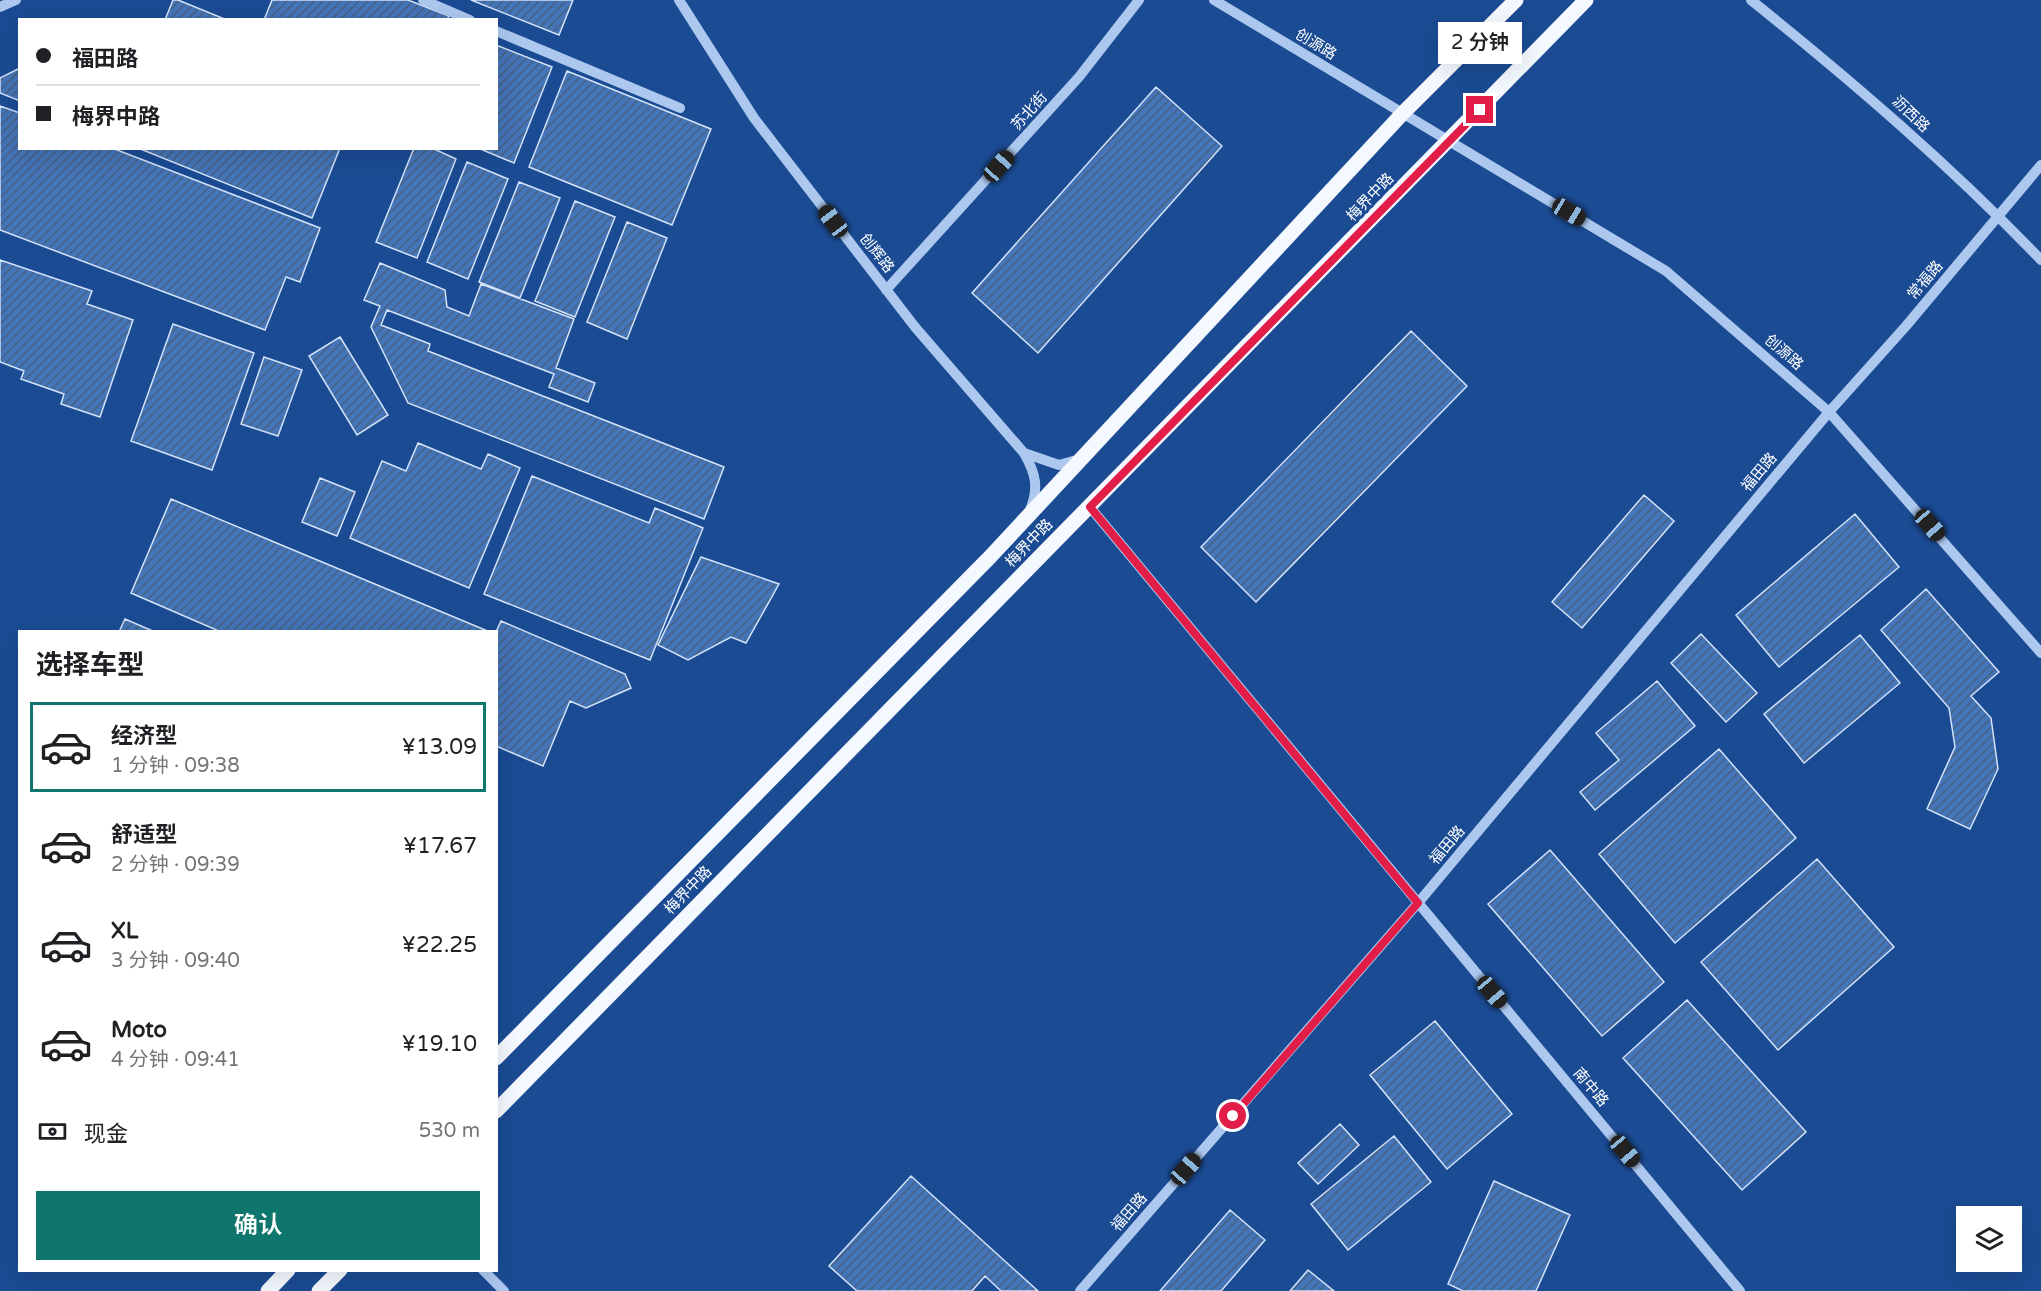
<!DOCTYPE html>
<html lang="zh">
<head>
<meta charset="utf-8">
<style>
  :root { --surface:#fff; --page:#f6f6f6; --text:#202124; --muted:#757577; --line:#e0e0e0; --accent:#0f766e }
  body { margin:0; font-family:"Varela Round","Noto Sans SC",sans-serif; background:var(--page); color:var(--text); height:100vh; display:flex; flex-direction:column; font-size:22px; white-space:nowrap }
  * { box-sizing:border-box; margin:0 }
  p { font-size:20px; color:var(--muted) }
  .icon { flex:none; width:33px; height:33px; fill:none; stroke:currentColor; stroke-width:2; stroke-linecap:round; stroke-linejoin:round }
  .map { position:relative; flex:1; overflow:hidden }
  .panel { position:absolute; left:18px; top:630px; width:480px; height:642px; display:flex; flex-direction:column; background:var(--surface); border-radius:0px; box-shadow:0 6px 24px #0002 }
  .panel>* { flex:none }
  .guide { position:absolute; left:18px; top:18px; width:480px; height:132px; border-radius:0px; box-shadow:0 6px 24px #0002; display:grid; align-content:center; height:132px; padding:0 18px; background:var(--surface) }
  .buttons { position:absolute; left:1956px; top:1206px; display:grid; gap:12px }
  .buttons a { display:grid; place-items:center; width:66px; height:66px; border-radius:0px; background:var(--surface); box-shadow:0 6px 24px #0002; font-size:30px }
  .end { position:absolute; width:27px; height:27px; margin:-14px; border:8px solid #e11d48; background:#fff; box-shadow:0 0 0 3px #fff }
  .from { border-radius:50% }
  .bubble { position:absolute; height:42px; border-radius:0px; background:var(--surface); box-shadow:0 6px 24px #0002; font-size:20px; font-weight:600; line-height:42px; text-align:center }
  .car { position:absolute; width:18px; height:36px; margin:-18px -9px; border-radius:8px; box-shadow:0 0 4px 2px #0007; background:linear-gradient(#222 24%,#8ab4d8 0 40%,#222 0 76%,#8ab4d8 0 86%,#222 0) }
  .guide b { display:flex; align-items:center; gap:21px; height:57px; font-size:22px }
  .guide b+b { border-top:2px solid var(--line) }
  .guide i { width:15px; height:15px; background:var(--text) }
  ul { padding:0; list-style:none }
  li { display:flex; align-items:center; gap:18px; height:90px; margin:0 12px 9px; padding:0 6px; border:3px solid transparent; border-radius:0px }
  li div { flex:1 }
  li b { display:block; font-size:22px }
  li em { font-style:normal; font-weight:600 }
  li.active { border-color:var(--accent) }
  li>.icon { width:54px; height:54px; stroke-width:1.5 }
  h2 { padding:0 18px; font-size:27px; line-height:72px }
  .pay { display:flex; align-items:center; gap:15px; height:66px; padding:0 18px; font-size:22px }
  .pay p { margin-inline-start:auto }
  .button { display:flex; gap:12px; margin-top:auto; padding:12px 18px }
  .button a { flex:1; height:69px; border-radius:0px; background:var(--accent); color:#fff; font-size:24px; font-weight:600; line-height:69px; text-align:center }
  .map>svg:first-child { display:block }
  .building { fill:url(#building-hatch); stroke:#d2e3fa; stroke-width:1.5 }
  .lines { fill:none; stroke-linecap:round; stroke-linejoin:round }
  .minor { stroke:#acc8ef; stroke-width:10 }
  .major { stroke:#f4f8ff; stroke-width:15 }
  .route { stroke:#e11d48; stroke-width:8 }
  .labels { text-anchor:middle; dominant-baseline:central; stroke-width:6; stroke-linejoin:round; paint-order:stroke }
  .street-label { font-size:15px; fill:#fff; stroke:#1b4b93 }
</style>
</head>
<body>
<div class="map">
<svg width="2041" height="1291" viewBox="0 0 2041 1291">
  <defs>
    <pattern id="building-hatch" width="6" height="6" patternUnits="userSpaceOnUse" patternTransform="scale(1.5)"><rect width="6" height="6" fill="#4475b9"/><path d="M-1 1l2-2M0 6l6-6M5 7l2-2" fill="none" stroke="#486082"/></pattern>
  </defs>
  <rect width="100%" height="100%" fill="#1b4b93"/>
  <!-- building -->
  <path class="building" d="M173,0H178L227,20H165Z
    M272,0H408L449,16L447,20H264Z
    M471,0H573L559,35Z
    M496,45L552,67L514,163L478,148H496Z
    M20,68V101L0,93V78Z
    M567,71L711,129L672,225L529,167Z
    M1156,87L1222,146L1038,353L972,293Z
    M0,106L20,113V148H112L320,228L300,282L286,277L265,330L0,230Z
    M138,148H340L312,218Z
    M414,148H432L456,159L417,258L376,242Z
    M467,162L508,179L468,279L427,262Z
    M519,182L560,198L520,298L479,282Z
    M575,201L615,217L575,317L535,301Z
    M627,222L667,238L627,339L587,322Z
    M0,260L92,291L87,304L133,320L100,417L61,404L64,394L21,379L24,371L0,362Z
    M380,263L445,290L447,307L469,316L481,284L574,319L556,368L595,383L588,402L549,387L554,374L387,310L381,325L430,344L428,351L724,467L704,519L408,403L371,327L380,306L364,300Z
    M173,324L254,353L212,470L131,441Z
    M1411,331L1467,386L1256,602L1201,547Z
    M340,337L388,415L357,435L309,356Z
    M264,357L302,370L278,436L241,424Z
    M418,443L481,469L488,454L520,468L469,588L350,538L382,461L406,471Z
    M532,476L649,523L655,508L703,528L650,660L484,594Z
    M320,478L355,492L337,536L302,522Z
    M1644,495L1674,521L1582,628L1552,602Z
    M171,499L490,632H221L131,593Z
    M1855,514L1899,567L1779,667L1736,615Z
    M701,557L779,584L746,643L731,637L688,660L658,645Z
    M1926,589L1999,672L1971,696L1991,718L1998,769L1970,829L1927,809L1955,747L1949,708L1881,630Z
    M125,619L155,632H119Z
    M501,621L625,674L631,688L586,708L570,701L543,766L496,746V632Z
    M1701,634L1757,693L1726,722L1671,663Z
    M1860,635L1900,683L1804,763L1764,714Z
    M1657,681L1695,726L1595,810L1580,792L1619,760L1596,733Z
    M1719,749L1796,838L1675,943L1599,854Z
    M1550,850L1664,982L1602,1036L1488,904Z
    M1817,859L1894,947L1778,1050L1701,962Z
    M1687,1000L1806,1132L1742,1190L1623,1058Z
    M1435,1021L1512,1114L1447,1169L1370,1075Z
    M1340,1124L1359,1145L1318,1184L1298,1163Z
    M1394,1136L1431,1182L1348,1250L1311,1204Z
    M911,1176L1038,1291H1001L985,1276L972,1291H857L829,1266Z
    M1494,1181L1570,1215L1536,1291H1463L1448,1284Z
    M1230,1210L1265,1240L1221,1291H1160Z
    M1308,1270L1334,1291H1290Z"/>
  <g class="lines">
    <!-- minor -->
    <path class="minor" d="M423,0L470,20
      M679,0L754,118L915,327L1024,453
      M1214,0L1666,271L1829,412L2041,653
      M1751,0C1853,82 1951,166 2041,260
      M0,7L16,0
      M496,31L680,108
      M886,290L1079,77L1139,0
      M1090,507L1740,1291
      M1030,510C1039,488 1036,474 1024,453L1059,465L1080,459
      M483,1270L504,1291
      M1080,1291L1418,903L1829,412L1906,326L2041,165"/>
    <!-- major -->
    <path class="major" d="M496,1058L990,557L1403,113L1516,0
      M496,1111L1586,0
      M268,1291L288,1270
      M319,1291L340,1270"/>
  </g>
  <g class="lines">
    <!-- route -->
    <path class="route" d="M1233,1116L1418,903L1090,507L1480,110"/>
  </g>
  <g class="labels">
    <!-- street labels -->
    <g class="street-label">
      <text transform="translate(1316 44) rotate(31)">创源路</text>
      <text transform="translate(1029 111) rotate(-48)">苏北街</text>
      <text transform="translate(1911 114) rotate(43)">沥西路</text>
      <text transform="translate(1370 197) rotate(-46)">梅界中路</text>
      <text transform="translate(877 253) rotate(52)">创辉路</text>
      <text transform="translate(1925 280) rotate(-50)">常福路</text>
      <text transform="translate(1784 352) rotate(41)">创源路</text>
      <text transform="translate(1759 472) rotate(-50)">福田路</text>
      <text transform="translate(1029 543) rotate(-46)">梅界中路</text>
      <text transform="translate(1447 845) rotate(-50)">福田路</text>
      <text transform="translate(688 890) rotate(-46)">梅界中路</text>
      <text transform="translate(1591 1087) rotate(50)">南中路</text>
      <text transform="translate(1129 1212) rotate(-49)">福田路</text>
    </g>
  </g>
</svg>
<div class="buttons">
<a><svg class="icon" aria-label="layers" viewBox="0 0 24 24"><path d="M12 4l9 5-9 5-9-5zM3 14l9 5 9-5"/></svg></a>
</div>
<i class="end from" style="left:1233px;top:1116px"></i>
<i class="end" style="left:1480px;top:110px"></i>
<div class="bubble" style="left:1438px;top:22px;width:84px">2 分钟</div>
<i class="car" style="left:999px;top:166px;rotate:42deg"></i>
<i class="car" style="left:1569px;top:212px;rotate:121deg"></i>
<i class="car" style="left:833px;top:221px;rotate:323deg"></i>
<i class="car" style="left:1930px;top:525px;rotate:139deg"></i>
<i class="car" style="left:1492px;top:992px;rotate:140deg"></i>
<i class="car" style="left:1625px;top:1151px;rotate:140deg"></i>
<i class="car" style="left:1186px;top:1169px;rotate:41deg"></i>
<div class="guide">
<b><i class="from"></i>福田路</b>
<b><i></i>梅界中路</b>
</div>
<section class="panel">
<h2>选择车型</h2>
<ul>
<li class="active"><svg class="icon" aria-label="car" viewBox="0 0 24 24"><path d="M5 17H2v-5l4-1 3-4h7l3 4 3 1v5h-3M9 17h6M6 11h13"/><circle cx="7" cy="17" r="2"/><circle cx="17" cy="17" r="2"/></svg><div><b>经济型</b><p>1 分钟 · 09:38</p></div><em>¥13.09</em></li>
<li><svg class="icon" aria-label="car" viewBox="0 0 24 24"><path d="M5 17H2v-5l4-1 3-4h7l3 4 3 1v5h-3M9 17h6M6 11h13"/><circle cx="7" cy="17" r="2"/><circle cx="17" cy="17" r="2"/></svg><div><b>舒适型</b><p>2 分钟 · 09:39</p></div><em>¥17.67</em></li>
<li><svg class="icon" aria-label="car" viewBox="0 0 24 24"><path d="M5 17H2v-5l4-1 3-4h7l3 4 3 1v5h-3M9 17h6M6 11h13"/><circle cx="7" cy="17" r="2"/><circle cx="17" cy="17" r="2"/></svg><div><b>XL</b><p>3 分钟 · 09:40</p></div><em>¥22.25</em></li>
<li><svg class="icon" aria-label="car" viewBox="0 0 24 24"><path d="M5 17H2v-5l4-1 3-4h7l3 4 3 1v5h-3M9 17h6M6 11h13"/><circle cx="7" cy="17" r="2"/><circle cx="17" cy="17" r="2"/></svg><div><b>Moto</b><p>4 分钟 · 09:41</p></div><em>¥19.10</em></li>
</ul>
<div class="pay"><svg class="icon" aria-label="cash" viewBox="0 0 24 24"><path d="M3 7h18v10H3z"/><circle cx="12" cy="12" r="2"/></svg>现金<p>530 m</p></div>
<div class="button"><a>确认</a></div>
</section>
</div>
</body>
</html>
